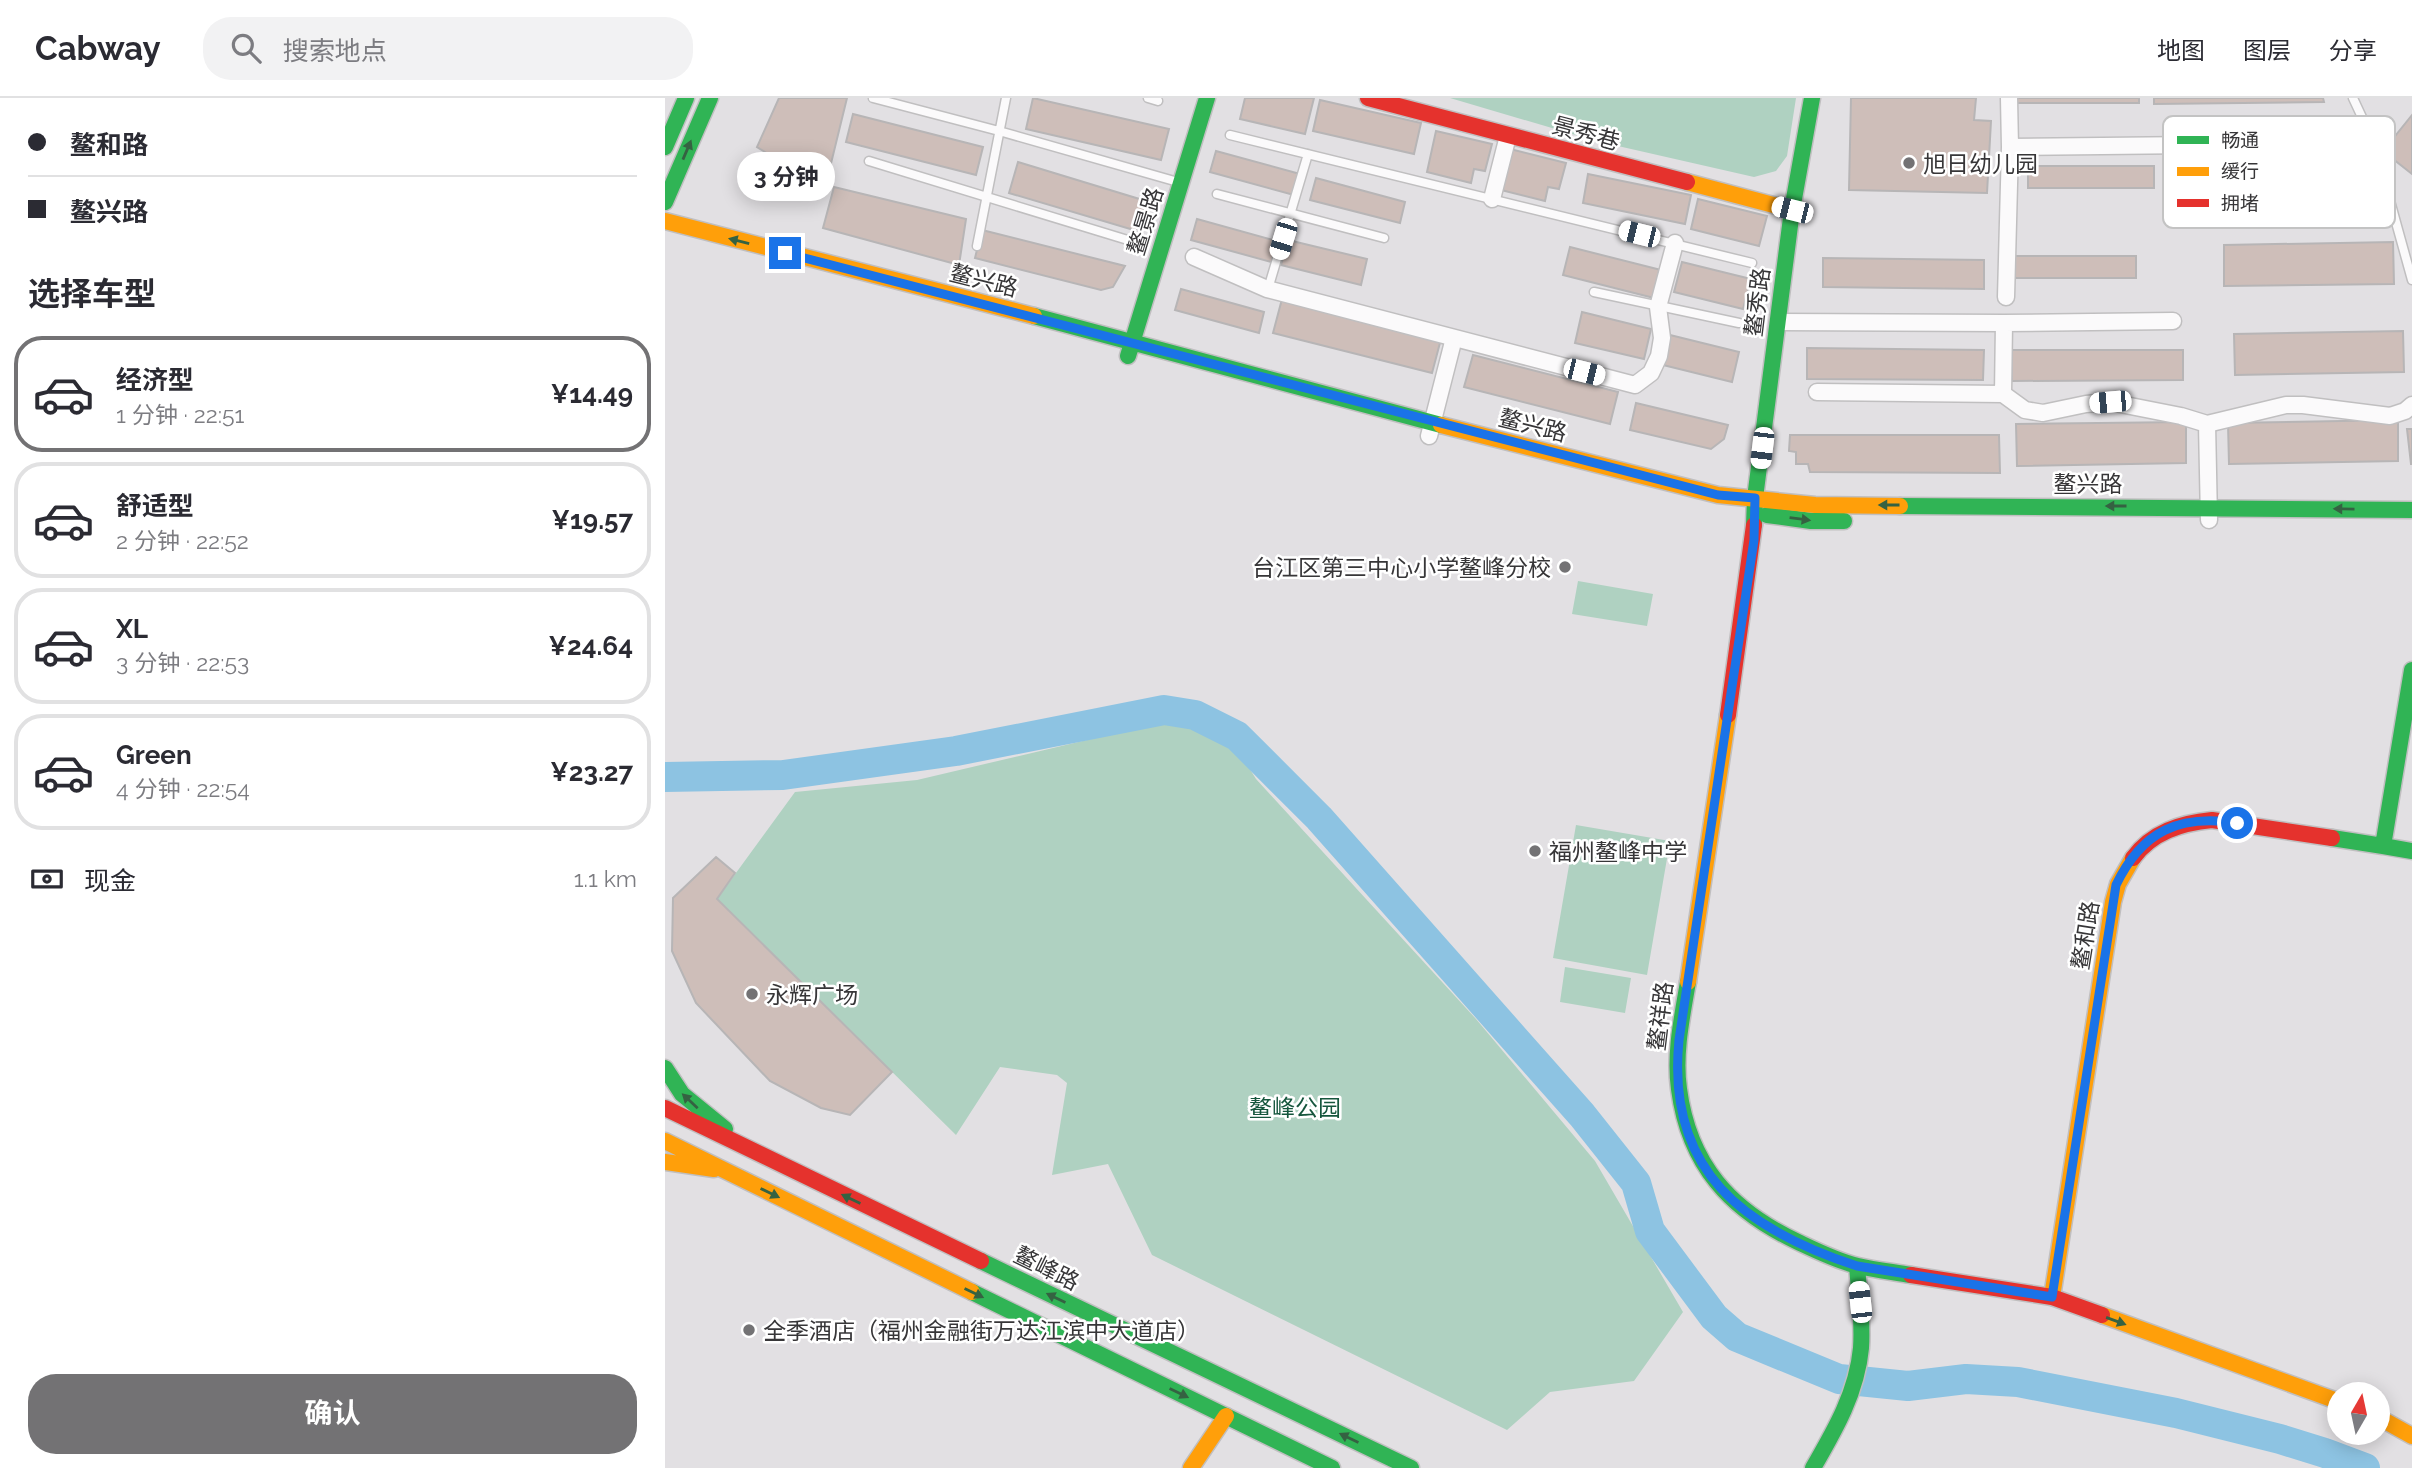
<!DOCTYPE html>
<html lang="zh">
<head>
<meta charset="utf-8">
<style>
  :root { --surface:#fff; --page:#f2f2f3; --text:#2b2b33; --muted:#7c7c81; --line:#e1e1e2; --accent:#737274 }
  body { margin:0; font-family:Raleway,"Noto Sans SC",sans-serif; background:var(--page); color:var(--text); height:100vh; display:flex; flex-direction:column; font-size:26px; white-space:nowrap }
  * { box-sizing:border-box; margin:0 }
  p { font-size:23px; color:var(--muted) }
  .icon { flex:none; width:38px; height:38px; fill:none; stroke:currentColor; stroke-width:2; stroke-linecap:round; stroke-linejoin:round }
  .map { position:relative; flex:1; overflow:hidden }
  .details { display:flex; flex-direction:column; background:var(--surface); width:665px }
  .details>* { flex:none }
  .guide { display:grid; align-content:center; height:154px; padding:0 28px; background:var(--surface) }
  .needle { width:46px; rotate:9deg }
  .controls { position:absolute; left:1662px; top:1284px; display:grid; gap:14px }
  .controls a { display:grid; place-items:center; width:63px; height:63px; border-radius:50%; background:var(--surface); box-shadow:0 4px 18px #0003; font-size:35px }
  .end { position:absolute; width:32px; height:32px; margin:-16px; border:9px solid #1a73e8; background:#fff; box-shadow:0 0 0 4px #fff }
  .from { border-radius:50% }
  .bubble { position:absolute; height:49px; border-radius:24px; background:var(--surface); box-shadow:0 4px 18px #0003; font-size:23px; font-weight:700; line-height:49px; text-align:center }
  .car { position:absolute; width:21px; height:42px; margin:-21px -10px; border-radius:9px; box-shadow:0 0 5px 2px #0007; background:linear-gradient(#fff 24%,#345 0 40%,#fff 0 76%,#345 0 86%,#fff 0) }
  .guide b { display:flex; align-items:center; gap:24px; height:66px; font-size:26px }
  .guide b+b { border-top:2px solid var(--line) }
  .guide i { width:18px; height:18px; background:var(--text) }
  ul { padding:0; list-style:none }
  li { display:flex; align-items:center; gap:21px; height:116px; margin:0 14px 10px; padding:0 14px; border:4px solid var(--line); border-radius:28px }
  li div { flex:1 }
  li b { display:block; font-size:26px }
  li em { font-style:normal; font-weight:700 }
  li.on { border-color:var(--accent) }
  li>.icon { width:63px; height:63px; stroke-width:1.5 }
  h2 { padding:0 28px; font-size:32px; line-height:84px }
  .pay { display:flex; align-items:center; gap:18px; height:77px; padding:0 28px; font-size:26px }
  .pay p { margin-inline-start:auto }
  .cta { display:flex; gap:14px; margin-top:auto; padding:14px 28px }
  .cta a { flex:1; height:80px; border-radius:28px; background:var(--accent); color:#fff; font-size:28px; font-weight:700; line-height:80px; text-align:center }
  header { display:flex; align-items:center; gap:42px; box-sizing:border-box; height:98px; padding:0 35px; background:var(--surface); border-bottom:2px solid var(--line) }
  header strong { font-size:33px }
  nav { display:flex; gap:38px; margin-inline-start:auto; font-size:24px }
  .search { width:490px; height:63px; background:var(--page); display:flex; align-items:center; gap:18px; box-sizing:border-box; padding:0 24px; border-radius:28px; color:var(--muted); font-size:26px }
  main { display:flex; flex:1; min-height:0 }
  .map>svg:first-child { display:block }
  .green { fill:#afd1c1 }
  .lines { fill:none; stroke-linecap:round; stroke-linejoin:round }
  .river { stroke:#8dc3e2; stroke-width:30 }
  .building { fill:#cebeb9; stroke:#b7b5b6; stroke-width:2 }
  .lane-casing { stroke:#c0bfc0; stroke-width:11 }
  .street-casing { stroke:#c0bfc0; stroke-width:19 }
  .fast-casing { stroke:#c0bfc0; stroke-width:19 }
  .slow-casing { stroke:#c0bfc0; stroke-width:19 }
  .jam-casing { stroke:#c0bfc0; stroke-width:19 }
  .lane { stroke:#fbfafb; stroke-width:8 }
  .street { stroke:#fbfafb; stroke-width:16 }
  .fast { stroke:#30b455; stroke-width:16 }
  .slow { stroke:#ff9f0a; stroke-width:16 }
  .jam { stroke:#e5322d; stroke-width:16 }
  .oneway { fill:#356242 }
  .route { stroke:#1a73e8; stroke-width:9 }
  .poi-dot { fill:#737274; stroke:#fff; stroke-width:2.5 }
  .labels { text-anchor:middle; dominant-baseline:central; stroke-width:5; stroke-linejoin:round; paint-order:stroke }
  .street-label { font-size:23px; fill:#373638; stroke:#fff }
  .poi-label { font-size:23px; fill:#373638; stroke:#fff; text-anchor:start }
  .park-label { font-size:23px; fill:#15563d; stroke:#fff }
  .key { fill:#fff; stroke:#c3c3c3; stroke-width:2 }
  .key-label { font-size:19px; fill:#373638 }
</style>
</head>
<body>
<header>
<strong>Cabway</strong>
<div class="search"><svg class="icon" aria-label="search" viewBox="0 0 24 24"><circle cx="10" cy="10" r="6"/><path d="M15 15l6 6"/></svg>搜索地点</div>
<nav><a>地图</a><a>图层</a><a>分享</a></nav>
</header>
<main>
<section class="details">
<div class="guide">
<b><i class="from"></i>鳌和路</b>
<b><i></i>鳌兴路</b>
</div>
<h2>选择车型</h2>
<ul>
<li class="on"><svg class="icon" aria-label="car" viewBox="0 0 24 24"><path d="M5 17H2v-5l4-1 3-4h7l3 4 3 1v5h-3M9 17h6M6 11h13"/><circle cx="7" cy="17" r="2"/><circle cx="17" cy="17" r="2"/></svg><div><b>经济型</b><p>1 分钟 · 22:51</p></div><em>¥14.49</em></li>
<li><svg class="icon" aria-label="car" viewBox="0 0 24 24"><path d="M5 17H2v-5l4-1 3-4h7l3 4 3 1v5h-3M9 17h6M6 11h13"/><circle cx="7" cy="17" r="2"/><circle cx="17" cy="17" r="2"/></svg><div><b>舒适型</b><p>2 分钟 · 22:52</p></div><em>¥19.57</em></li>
<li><svg class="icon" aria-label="car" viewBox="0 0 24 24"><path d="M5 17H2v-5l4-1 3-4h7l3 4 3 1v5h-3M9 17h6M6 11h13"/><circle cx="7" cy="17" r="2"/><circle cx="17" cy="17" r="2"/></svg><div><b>XL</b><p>3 分钟 · 22:53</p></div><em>¥24.64</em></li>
<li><svg class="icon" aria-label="car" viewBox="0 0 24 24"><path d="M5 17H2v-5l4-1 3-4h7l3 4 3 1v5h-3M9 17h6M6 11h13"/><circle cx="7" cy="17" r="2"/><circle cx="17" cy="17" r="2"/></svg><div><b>Green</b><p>4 分钟 · 22:54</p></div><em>¥23.27</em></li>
</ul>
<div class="pay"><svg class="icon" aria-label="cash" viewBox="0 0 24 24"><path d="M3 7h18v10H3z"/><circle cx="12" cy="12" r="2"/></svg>现金<p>1.1 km</p></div>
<div class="cta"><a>确认</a></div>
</section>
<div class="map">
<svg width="1747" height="1370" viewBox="0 0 1747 1370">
  <rect width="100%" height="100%" fill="#e2e0e3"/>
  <!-- green -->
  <path class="green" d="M785,0H1131L1122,58L1111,73L1089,79L931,43Z
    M913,483L988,496L982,528L907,516Z
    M498,624C542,628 569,643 591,681L811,921L930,1063L1018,1214L969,1283L885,1294L842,1332L487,1157L443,1066L387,1077L402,985L392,977L335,969L291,1037L52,801L130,694L252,682Z
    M911,727L1005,743L982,877L888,860Z
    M900,869L966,880L960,915L895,904Z"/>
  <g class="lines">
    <!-- river -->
    <path class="river" d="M0,679L118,677L291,653L499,612L530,617L572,638L654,720L917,1017L971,1085L985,1133L1049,1219L1072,1239L1174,1281L1243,1288L1301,1281L1353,1284L1511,1315L1615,1341L1660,1355L1700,1370"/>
  </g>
  <!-- building -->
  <path class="building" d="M114,0H182L160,90L136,81L129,88L103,77L111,61L92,49Z
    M368,0L504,31L496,62L361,31Z
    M580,0H649L640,36L575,21Z
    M1186,0H1311L1309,22L1326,23L1322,95L1184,92Z
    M1348,0H1474V5H1348Z
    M1489,0H1658L1659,4L1489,6Z
    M655,2L756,25L749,56L648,33Z
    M188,16L318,49L311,77L181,44Z
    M1747,17V76L1718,53Z
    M771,33L827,46L820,73L809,71L806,85L762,74Z
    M845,51L901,65L894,91L883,89L880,103L836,92Z
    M551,53L635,76L629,97L545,74Z
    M353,64L481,103L472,133L344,95Z
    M1363,68H1489V90H1363Z
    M923,76L1026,97L1020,126L918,105Z
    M651,80L740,104L735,125L645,102Z
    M169,89L301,121L294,167L158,130Z
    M1033,101L1102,118L1094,148L1026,131Z
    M532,121L615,144L610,165L526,142Z
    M317,132L460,168L448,189L436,192L310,160Z
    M623,142L702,161L696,187L616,167Z
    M1728,144L1729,186L1559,188V147Z
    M905,149L996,172L989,200L898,177Z
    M1345,158H1471V180H1346Z
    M1158,160L1319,162V191L1158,189Z
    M1017,164L1086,181L1078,211L1009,194Z
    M516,191L599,214L594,235L510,212Z
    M617,201L776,241L767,275L608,235Z
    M917,214L986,231L979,261L910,245Z
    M1738,233L1739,274L1570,277L1569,236Z
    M1005,237L1074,254L1067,284L998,267Z
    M1142,250L1319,252L1318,282L1142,281Z
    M1346,252H1518V282L1347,283Z
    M808,257L953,294L945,326L799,289Z
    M971,305L1063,327L1059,341L1046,351L965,332Z
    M1733,322V363L1564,366L1563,325Z
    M1521,324V365L1352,368L1351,326Z
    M1742,331H1747V366H1746Z
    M1125,337H1334L1335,375L1145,374L1143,366H1131V354L1124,353Z
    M51,759L70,775L52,801L227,974L185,1017L156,1010L105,983L31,905L7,853L8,800Z"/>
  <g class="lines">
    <!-- lane casing -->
    <g class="lane-casing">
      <path id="lane" d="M208,0L334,33L513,84
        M483,0L493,3
        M1688,0L1709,45L1747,182
        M565,37L1087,165
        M204,63L466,143
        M552,96L719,140
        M312,148L341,0
        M603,191L643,56
        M929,194L1074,225"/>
    </g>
    <!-- street casing -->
    <g class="street-casing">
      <path id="street" d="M1345,49L1709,45
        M827,101L843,38
        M529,159L602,191L970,287L986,275L994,258L997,240L993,209L1010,145
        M1341,199L1345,49L1344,0
        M1113,224L1339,225L1508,223
        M1152,294L1338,296L1360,312L1378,315L1421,306L1445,304L1516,318L1542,326L1621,307H1638L1725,318L1740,313L1747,307
        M1338,296L1339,225
        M1542,326L1544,422
        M764,338L789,240"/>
    </g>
    <!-- fast casing -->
    <g class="fast-casing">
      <path id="fast" d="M0,49L21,0
        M0,104L45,0
        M369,218L776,327
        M463,258L542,0
        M1235,408L1747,412
        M1102,417L1146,423H1179
        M1089,427L1090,400L1127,112L1147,0
        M1667,740L1718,748L1747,572
        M1718,748L1747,753
        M1023,884C1017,919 1009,956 1014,991C1024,1067 1065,1112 1133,1144C1152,1153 1172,1163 1193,1168C1210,1172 1229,1174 1246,1177
        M0,970L17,996L60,1031
        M316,1163L746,1370
        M307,1194L667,1370
        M1148,1370C1170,1332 1192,1294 1196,1250C1198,1222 1194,1195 1192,1168"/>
    </g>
    <!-- slow casing -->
    <g class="slow-casing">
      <path id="slow" d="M1022,84L1127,112
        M0,123L369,218
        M776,327L1053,397L1150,407L1235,408
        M1023,884L1063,617
        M0,1043L307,1194
        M0,1064L49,1071
        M1387,1199L1448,804L1453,786L1468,760
        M1437,1217L1675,1304
        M1713,1319L1747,1338
        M526,1370L561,1318"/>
    </g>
    <!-- jam casing -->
    <g class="jam-casing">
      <path id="jam" d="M703,0L1022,84
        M1063,617L1089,427
        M1468,760C1487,734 1516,725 1547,722L1667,740
        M0,1010L316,1163
        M1246,1177L1387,1199L1437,1217"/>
    </g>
    <!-- lane -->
    <use href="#lane" class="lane"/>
    <!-- street -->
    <use href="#street" class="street"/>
    <!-- fast -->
    <use href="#fast" class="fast"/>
    <!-- slow -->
    <use href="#slow" class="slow"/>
    <!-- jam -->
    <use href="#jam" class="jam"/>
  </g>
  <!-- one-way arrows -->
  <defs><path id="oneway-solid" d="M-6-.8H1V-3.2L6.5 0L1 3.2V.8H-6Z" transform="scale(1.75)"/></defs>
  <g class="oneway">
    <use href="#oneway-solid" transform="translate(22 52) rotate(-67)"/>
    <use href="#oneway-solid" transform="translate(74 143) rotate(-166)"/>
    <use href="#oneway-solid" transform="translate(1224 407) rotate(-180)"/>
    <use href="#oneway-solid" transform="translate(1451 408) rotate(-180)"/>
    <use href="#oneway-solid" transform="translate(1679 411) rotate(-179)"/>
    <use href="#oneway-solid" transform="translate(1135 421) rotate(7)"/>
    <use href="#oneway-solid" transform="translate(25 1003) rotate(-137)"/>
    <use href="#oneway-solid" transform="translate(105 1095) rotate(26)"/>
    <use href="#oneway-solid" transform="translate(186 1101) rotate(-154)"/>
    <use href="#oneway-solid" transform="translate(309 1195) rotate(26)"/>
    <use href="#oneway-solid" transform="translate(391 1200) rotate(-154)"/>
    <use href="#oneway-solid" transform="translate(1451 1223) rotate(20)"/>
    <use href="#oneway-solid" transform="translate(514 1295) rotate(26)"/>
    <use href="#oneway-solid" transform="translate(684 1340) rotate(-154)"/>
  </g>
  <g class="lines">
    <!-- route -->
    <path class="route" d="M120,155C431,235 741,319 1053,397L1090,400L1089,442L1014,942C1001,1073 1079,1131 1192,1168L1387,1199L1451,787C1477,733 1514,716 1572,725"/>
  </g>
  <!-- markers -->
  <g class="poi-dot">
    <circle cx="1244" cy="65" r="7"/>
    <circle cx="900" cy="469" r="7"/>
    <circle cx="870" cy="753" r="7"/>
    <circle cx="87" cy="896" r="7"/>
    <circle cx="84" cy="1232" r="7"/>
  </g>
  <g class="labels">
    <!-- street labels -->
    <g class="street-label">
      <text transform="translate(921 35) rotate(15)">景秀巷</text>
      <text transform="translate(480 123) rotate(-73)">鳌景路</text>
      <text transform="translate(319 182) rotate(14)">鳌兴路</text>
      <text transform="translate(1092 204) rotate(-83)">鳌秀路</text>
      <text transform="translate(868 327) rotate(14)">鳌兴路</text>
      <text x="1423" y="385">鳌兴路</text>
      <text transform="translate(1420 837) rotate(-81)">鳌和路</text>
      <text transform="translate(995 918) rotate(-83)">鳌祥路</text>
      <text transform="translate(382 1170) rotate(26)">鳌峰路</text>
    </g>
    <!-- poi labels -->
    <g class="poi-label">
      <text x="1258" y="65">旭日幼儿园</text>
      <text x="886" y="469" text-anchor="end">台江区第三中心小学鳌峰分校</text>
      <text x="884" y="753">福州鳌峰中学</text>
      <text x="101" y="896">永辉广场</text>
      <text x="98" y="1232">全季酒店（福州金融街万达江滨中大道店）</text>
    </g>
    <!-- park labels -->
    <g class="park-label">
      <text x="630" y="1009">鳌峰公园</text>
    </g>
  </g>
  <!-- legend -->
  <rect x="1498" y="18" width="232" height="112" rx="10" class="key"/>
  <rect x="1512" y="38" width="32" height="8" fill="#30b455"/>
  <rect x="1512" y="69" width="32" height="9" fill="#ff9f0a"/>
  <rect x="1512" y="101" width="32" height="8" fill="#e5322d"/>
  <g class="key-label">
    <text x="1556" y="49">畅通</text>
    <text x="1556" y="80">缓行</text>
    <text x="1556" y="112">拥堵</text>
  </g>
</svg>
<div class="controls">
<a><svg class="needle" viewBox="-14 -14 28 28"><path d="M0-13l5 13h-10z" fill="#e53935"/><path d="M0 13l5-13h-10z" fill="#7c7c81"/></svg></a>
</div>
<i class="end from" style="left:1572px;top:725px"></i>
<i class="end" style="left:120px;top:155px"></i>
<div class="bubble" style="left:72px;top:54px;width:98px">3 分钟</div>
<i class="car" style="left:1127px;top:112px;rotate:284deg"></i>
<i class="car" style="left:974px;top:136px;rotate:284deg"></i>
<i class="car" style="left:618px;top:141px;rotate:197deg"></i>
<i class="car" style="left:919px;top:274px;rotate:104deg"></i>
<i class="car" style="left:1445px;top:304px;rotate:265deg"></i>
<i class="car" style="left:1097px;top:350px;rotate:187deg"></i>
<i class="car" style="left:1195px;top:1204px;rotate:354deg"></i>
</div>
</main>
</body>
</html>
